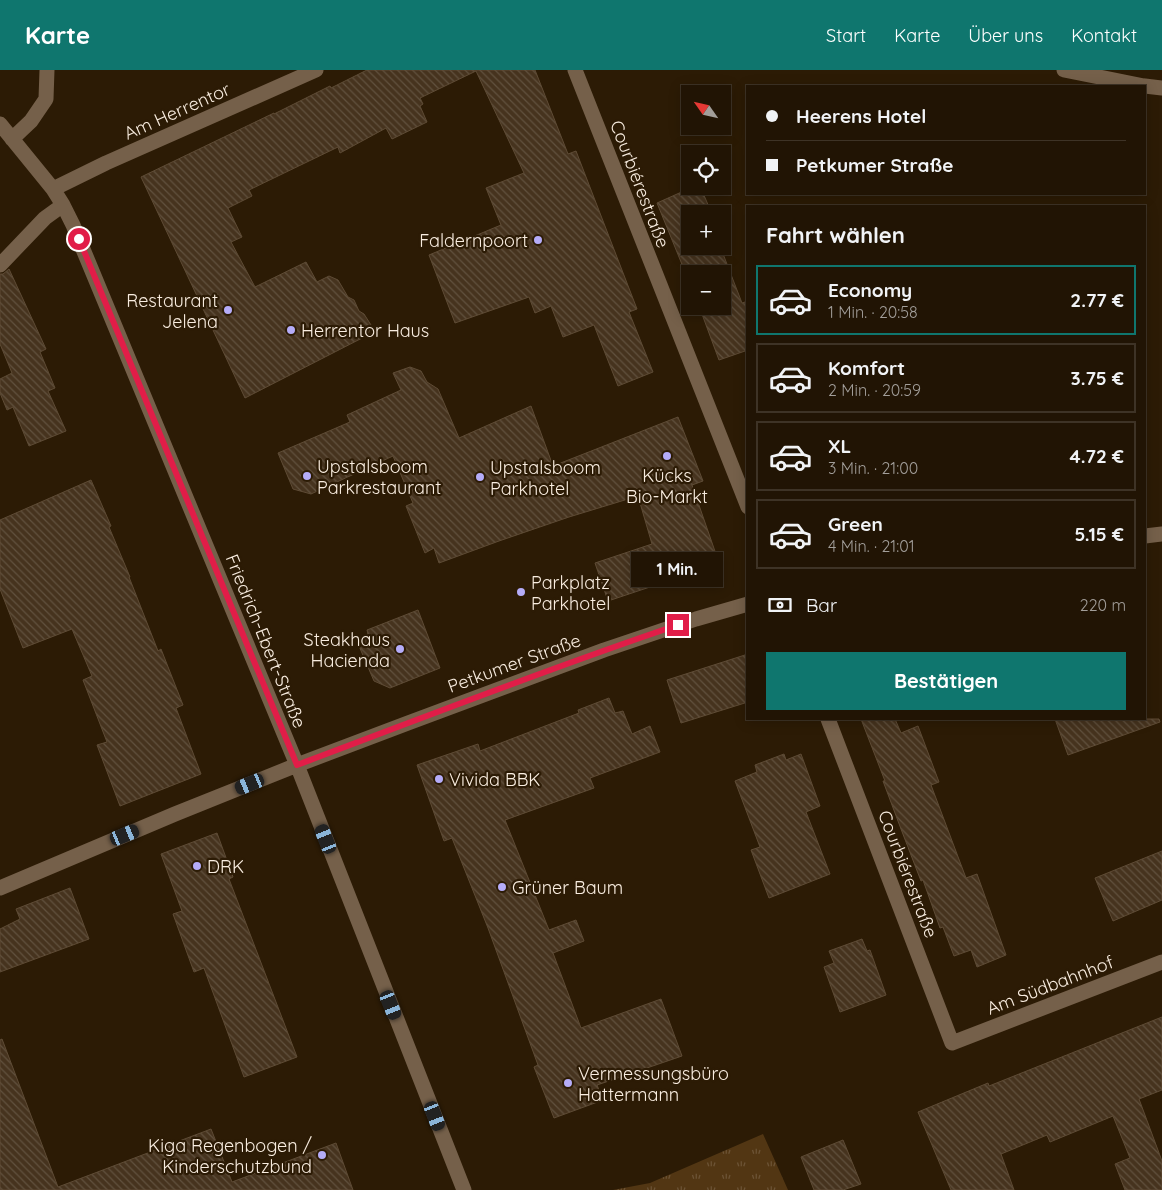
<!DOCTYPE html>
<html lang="de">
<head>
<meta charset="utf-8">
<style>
  :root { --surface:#211404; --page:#291d0e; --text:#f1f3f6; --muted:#a29e9a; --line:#3e3326; --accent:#0f766e }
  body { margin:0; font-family:Quicksand,sans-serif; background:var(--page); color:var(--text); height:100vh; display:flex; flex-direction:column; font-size:19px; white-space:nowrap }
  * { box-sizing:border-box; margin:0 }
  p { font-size:16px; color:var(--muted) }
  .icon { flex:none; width:28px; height:28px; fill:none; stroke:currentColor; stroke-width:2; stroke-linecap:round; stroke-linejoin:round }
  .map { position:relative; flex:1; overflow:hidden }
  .side { position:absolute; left:746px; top:135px; width:400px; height:515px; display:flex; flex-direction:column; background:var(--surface); border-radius:0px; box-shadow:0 2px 12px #0003,0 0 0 1px var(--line) }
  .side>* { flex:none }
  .guide { position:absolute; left:746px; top:15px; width:400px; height:110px; border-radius:0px; box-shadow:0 2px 12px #0003,0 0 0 1px var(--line); display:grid; align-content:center; height:110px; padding:0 20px; background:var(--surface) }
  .needle { width:32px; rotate:304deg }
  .controls { position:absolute; left:681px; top:15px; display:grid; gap:10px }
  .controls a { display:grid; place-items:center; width:50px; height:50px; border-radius:0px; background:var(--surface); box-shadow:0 2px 12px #0003,0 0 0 1px var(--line); font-size:25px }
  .end { position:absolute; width:22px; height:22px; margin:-11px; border:6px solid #e11d48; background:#fff; box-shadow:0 0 0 2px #fff }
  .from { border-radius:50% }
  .bubble { position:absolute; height:35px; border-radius:0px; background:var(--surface); box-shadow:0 2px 12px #0003,0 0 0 1px var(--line); font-size:16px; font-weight:800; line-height:35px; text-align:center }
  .car { position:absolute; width:15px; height:30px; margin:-15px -8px; border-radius:6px; box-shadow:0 0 4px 1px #0007; background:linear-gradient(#222 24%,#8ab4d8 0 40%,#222 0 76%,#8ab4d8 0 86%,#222 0) }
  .guide b { display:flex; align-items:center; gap:18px; height:48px; font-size:19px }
  .guide b+b { border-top:1px solid var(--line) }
  .guide i { width:12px; height:12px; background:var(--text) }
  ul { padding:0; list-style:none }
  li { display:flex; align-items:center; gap:15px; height:70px; margin:0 10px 8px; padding:0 10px; border:2px solid var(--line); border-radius:0px }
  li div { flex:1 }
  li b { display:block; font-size:19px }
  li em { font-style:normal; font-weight:800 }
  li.on { border-color:var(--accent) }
  li>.icon { width:45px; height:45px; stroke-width:1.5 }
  h2 { padding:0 20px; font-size:22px; line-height:60px }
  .pay { display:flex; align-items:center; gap:12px; height:55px; padding:0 20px; font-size:19px }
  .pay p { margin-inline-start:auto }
  .cta { display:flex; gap:10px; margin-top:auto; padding:10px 20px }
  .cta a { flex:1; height:58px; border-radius:0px; background:var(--accent); color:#fff; font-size:20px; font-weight:800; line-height:58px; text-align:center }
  header { display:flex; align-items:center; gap:30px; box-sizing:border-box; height:70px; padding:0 25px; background:var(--accent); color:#fff }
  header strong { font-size:24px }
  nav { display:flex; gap:28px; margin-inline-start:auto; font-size:18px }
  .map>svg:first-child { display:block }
  .park { fill:url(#park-tufts) }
  .building { fill:url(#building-back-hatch); stroke:#5e4b35 }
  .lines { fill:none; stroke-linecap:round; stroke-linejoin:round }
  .minor { stroke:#75604a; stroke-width:15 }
  .route { stroke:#e11d48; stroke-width:6 }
  .poi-dot { fill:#b5acf8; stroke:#2c1b05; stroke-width:2 }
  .labels { text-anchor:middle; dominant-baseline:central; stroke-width:4.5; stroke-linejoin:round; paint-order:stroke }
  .street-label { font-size:18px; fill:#f9ede0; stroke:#2c1b05 }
  .poi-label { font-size:18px; fill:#f9ede0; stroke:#2c1b05; text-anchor:start }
</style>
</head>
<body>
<header>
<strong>Karte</strong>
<nav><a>Start</a><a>Karte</a><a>Über uns</a><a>Kontakt</a></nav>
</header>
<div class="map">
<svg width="1162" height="1120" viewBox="0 0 1162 1120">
  <defs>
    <pattern id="park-tufts" width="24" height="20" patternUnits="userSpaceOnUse" patternTransform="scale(1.25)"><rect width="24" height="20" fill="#523613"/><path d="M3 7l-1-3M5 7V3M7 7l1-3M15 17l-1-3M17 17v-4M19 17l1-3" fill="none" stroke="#6c5335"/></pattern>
    <pattern id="building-back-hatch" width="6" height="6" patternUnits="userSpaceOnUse" patternTransform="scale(1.25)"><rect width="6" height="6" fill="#46331e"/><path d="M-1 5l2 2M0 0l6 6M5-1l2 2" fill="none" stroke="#61513e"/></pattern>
  </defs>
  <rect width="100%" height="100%" fill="#2c1b05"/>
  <!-- park -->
  <path class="park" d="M763,1064L788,1120H613L650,1113Z"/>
  <!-- building -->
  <path class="building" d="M367,0H535L568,84L576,81L637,239L629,242L653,302L618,316L594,255L563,267L551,236L535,243L529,227L455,253L429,185L501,155L486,118L524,103L476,1L420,28L423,34L420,36L427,52L392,69L386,58L340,83L338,77L249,120L252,126L228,138L242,167L231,172L255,217L306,192L317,212L329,206L338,210L348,227L354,230L359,241L364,244L371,255L368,265L245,328L141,107L274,43V44L330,16L331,18Z
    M695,116H700L712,144H690V176H720L742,233L748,231V280L719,290L699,236H722V204H690V214L657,133Z
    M9,199L46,279L40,282L55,318L48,321L66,361L29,376L13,337L7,340L0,323V309L12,303L0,274V204H3Z
    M410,297L421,301L427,312L438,319L459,368L531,336L553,396L678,347L703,411L692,415L718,490L655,513L656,515L608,531L595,493L652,474L638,426L569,447L499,471L439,493L434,478L425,483L406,436L413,433L393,386L311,424L293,419L278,383L350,352L347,345L401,320L393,303Z
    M91,410L111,456L109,457L130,507H129L158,581L161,579L183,635L176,638L201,704L120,736L97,675L107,672L83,610L92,606L72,559L23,578L0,519V450Z
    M418,540L440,598L390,618L374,611L356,569L368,564L367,560Z
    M748,584V632L681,653L667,610Z
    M609,628L615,643L623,641L632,664L650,656L660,682L590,708L594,718L505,750L549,860L576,850L584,871L553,883L581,958L661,929L682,986L597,1015L603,1030L554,1048L534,997L538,995L488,858L452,768L444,771L417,695L478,674L480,681L579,643L578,640Z
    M861,649H895L901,663L918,656L939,712L931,715L966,808L977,804L1006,885L977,897L971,880L954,886L943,857L940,858L923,810L921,811L901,759L883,711H885Z
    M1055,649H1159L1160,652L1068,685Z
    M784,684L786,690L801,684L820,736L806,742L830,804L769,828L751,780L760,777L735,711L757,702L755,695Z
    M217,763L233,807L229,809L297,987L244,1007L204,898L194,902L173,844L182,841L161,784Z
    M1162,781V830L1113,851L1095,808Z
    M70,818L89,869L0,902V859L20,849L16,839Z
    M862,869L867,881L870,880L886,925L840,942L824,897L834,893L829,881Z
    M1162,947V1020L1139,1029L1162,1091V1120H1125L1115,1094L1130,1088L1113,1046L1050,1072L1047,1065L1001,1084L1014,1120H951L918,1042L988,1013L989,1016Z
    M2,969L58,1117L211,1059L232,1112L336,1073L353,1120H0V970Z
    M843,1070L861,1114L843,1120H814L801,1087Z"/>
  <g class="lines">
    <!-- minor -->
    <path class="minor" d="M575,0L748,437
      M1064,0L1144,16
      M1145,16L1162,18
      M0,54L53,119L63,135L73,155L297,695L464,1120
      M12,69L31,51L46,29L47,0
      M53,119L106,93L316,0
      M0,195L45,148L63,135
      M1145,466L1162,464
      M828,649L952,973L1162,892
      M0,818L175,744L297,695L408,653L604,580L696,549L748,534"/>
  </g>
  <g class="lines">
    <!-- route -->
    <path class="route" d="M79,169L297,695C423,648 549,598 678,555"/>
  </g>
  <!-- markers -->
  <g class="poi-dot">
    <circle cx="538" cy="170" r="5"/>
    <circle cx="228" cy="240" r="5"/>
    <circle cx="291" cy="260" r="5"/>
    <circle cx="667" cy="386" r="5"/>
    <circle cx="307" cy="406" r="5"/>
    <circle cx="480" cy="407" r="5"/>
    <circle cx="521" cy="522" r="5"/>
    <circle cx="400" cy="579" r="5"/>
    <circle cx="439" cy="709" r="5"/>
    <circle cx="197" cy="796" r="5"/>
    <circle cx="502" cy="817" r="5"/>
    <circle cx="568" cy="1013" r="5"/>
    <circle cx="322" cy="1085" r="5"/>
  </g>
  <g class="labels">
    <!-- street labels -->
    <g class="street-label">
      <text transform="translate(177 41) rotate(-24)">Am Herrentor</text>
      <text transform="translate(640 114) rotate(69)">Courbiérestraße</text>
      <text transform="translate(266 571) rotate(68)">Friedrich-Ebert-Straße</text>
      <text transform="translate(514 593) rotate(-20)">Petkumer Straße</text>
      <text transform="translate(908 804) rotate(69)">Courbiérestraße</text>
      <text transform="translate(1050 915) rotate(-21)">Am Südbahnhof</text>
    </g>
    <!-- poi labels -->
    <g class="poi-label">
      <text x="528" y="170" text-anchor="end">Faldernpoort</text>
      <text x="218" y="230" text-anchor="end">Restaurant<tspan x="218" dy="21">Jelena</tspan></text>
      <text x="301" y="260">Herrentor Haus</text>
      <text x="317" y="396">Upstalsboom<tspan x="317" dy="21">Parkrestaurant</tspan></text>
      <text x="490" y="397">Upstalsboom<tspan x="490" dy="21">Parkhotel</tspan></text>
      <text x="667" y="405" text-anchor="middle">Kücks<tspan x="667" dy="21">Bio-Markt</tspan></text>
      <text x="531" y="512">Parkplatz<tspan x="531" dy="21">Parkhotel</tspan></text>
      <text x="390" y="569" text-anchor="end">Steakhaus<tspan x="390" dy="21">Hacienda</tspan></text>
      <text x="449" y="709">Vivida BBK</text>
      <text x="207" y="796">DRK</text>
      <text x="512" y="817">Grüner Baum</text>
      <text x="578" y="1003">Vermessungsbüro<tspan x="578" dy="21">Hattermann</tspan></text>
      <text x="312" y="1075" text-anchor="end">Kiga Regenbogen /<tspan x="312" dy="21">Kinderschutzbund</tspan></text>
    </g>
  </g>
</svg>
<div class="controls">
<a><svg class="needle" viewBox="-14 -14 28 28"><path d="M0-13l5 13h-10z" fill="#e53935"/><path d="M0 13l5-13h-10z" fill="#a29e9a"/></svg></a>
<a><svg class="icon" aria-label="locate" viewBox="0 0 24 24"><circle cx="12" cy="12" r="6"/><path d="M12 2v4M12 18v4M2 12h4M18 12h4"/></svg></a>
<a>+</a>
<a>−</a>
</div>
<i class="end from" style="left:79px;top:169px"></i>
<i class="end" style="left:678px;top:555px"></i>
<div class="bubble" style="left:631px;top:482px;width:92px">1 Min.</div>
<i class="car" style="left:250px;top:714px;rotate:248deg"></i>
<i class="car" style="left:125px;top:765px;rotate:68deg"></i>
<i class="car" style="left:326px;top:769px;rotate:338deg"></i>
<i class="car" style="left:391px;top:935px;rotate:158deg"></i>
<i class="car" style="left:435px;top:1046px;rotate:159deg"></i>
<div class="guide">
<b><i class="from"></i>Heerens Hotel</b>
<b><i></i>Petkumer Straße</b>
</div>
<section class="side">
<h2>Fahrt wählen</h2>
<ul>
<li class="on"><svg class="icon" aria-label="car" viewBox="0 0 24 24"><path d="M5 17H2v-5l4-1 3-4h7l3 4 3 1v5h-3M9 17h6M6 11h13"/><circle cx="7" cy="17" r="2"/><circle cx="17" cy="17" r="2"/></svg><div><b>Economy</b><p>1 Min. · 20:58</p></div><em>2.77 €</em></li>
<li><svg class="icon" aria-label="car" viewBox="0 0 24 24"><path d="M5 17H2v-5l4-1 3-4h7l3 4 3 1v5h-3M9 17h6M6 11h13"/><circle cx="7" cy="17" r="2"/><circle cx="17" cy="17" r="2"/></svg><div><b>Komfort</b><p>2 Min. · 20:59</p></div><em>3.75 €</em></li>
<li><svg class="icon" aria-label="car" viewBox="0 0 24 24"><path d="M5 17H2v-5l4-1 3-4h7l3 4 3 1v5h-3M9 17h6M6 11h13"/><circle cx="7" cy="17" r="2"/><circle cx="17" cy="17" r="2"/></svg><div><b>XL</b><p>3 Min. · 21:00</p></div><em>4.72 €</em></li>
<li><svg class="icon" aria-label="car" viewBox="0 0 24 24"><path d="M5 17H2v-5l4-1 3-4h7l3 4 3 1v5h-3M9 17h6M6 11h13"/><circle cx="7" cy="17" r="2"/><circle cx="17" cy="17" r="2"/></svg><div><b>Green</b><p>4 Min. · 21:01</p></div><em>5.15 €</em></li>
</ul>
<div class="pay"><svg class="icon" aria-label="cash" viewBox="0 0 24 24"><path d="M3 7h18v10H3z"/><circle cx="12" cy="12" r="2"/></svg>Bar<p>220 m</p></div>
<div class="cta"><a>Bestätigen</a></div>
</section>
</div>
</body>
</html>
